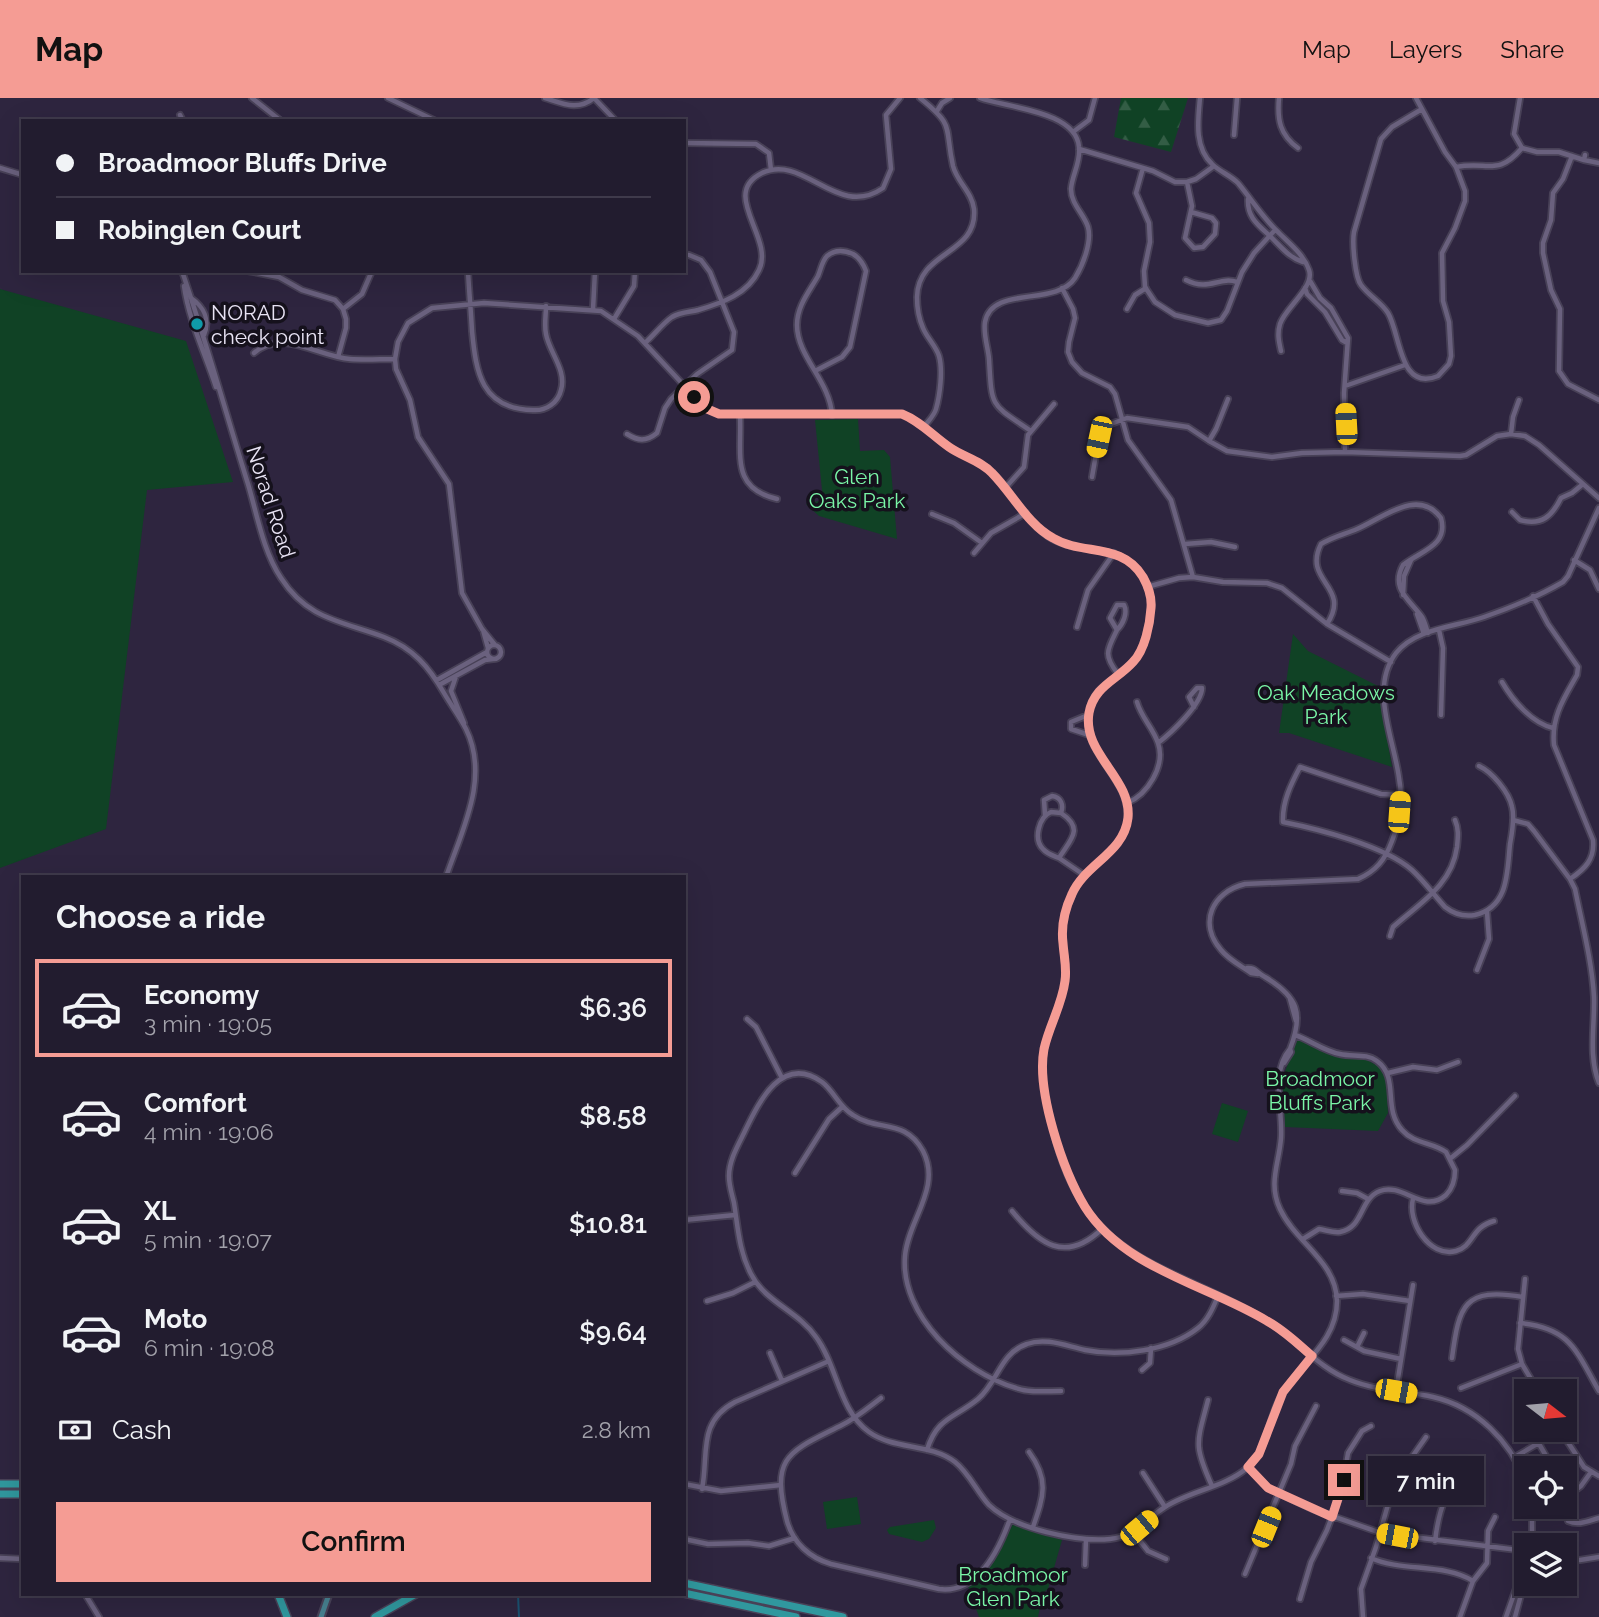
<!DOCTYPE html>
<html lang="en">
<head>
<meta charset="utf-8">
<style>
  :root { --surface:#221c2f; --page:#2e293b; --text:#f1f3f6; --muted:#a2a1aa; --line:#3f3a4b; --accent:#f59c94 }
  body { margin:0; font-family:Raleway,sans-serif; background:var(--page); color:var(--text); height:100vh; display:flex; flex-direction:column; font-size:26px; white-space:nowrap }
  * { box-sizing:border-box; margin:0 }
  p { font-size:23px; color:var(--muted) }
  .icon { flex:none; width:38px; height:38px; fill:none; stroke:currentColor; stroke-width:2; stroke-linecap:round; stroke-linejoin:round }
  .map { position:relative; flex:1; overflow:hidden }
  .drawer { position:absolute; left:21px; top:777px; width:665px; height:721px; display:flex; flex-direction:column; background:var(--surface); border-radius:0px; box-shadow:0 7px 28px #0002,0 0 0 2px var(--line) }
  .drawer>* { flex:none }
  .hud { position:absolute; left:21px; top:21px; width:665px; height:154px; border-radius:0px; box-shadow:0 7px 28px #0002,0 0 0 2px var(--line); display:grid; align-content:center; height:154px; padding:0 35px; background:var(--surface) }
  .needle { width:46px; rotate:106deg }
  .fabs { position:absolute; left:1514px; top:1281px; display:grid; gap:14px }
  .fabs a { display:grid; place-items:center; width:63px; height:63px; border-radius:0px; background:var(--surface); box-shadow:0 7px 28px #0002,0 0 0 2px var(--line); font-size:35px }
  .end { position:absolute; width:32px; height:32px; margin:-16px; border:9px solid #f59c94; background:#111; box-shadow:0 0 0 4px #111 }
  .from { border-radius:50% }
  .bubble { position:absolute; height:49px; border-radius:0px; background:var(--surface); box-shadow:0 7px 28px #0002,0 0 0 2px var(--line); font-size:23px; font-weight:600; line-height:49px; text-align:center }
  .car { position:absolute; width:21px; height:42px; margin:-21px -10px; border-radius:9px; box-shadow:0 0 5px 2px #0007; background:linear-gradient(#f5c518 24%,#345 0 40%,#f5c518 0 76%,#345 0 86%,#f5c518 0) }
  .hud b { display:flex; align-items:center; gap:24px; height:66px; font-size:26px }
  .hud b+b { border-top:2px solid var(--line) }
  .hud i { width:18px; height:18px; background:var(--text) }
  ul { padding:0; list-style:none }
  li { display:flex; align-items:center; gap:21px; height:98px; margin:0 14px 10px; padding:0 21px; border:4px solid transparent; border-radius:0px }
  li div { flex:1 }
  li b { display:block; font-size:26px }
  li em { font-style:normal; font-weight:600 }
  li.current { border-color:var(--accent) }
  li>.icon { width:63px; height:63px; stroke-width:1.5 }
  h2 { padding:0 35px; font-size:32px; line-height:84px }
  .pay { display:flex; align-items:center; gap:18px; height:77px; padding:0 35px; font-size:26px }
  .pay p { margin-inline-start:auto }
  .cta { display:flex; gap:14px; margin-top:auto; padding:14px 35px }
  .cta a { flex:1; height:80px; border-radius:0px; background:var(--accent); color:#111; font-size:28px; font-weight:600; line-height:80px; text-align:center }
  header { display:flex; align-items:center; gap:42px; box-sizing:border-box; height:98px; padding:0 35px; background:var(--accent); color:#111 }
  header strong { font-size:33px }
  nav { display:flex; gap:38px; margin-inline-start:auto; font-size:24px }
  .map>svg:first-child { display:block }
  .forest { fill:url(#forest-firs) }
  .green { fill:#104225 }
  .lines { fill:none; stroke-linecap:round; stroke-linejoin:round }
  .stream { stroke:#1a5271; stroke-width:2 }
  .minor-casing { stroke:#484157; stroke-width:8 }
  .major-casing { stroke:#484157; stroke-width:9 }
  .highway-casing { stroke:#484157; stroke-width:10 }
  .minor { stroke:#6a617e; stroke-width:4.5 }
  .major { stroke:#478291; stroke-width:5 }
  .highway { stroke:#30989e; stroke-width:7 }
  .route { stroke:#f59c94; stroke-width:9 }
  .culture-dot { fill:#0f9aa8; stroke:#15111c; stroke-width:2.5 }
  .labels { text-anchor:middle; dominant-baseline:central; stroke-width:7; stroke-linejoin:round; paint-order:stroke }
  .poi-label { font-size:21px; fill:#e8e3f4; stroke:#15111c; text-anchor:start }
  .park-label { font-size:21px; fill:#7af6a7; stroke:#15111c }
  .street-label { font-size:21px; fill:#e8e3f4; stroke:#15111c }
</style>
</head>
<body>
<header>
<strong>Map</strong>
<nav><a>Map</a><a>Layers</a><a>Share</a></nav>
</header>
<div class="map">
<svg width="1599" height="1519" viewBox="0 0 1599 1519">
  <defs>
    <pattern id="forest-firs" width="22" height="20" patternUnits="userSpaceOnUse" patternTransform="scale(1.75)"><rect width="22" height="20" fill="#104225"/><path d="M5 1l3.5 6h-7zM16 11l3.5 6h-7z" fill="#335d45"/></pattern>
  </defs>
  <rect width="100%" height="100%" fill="#2e253f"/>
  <!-- forest -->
  <path class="forest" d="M1121,0H1188L1171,54L1114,39Z"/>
  <!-- green -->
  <path class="green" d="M0,191L186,243L233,384L147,392L106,731L0,770Z
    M858,321L860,353L884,352L890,359L897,441L819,418L806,406L823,402L815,322Z
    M1293,536L1308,553L1378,588L1392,669L1289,635H1279Z
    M1300,942L1337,959L1367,962L1380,969L1386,980L1388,1015L1378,1033L1285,1029L1282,981L1297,943Z
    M1222,1005L1248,1013L1238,1044L1212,1036Z
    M857,1399L861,1426L827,1431L823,1404Z
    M934,1422L936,1430L929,1441L922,1444L889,1436L887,1432L890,1429Z
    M1013,1426L1062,1442L1048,1491L1043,1495L1038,1519H979L968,1488L994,1464Z"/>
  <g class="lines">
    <!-- stream -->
    <path class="stream" d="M518,1496L519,1519"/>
    <!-- minor casing -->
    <g class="minor-casing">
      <path id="minor" d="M252,0L281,23
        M388,0L436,23
        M545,0C564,6 578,13 594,0
        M594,0L616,23
        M920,0C956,29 944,28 953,68C957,84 972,94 974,111C978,157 918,152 917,199C917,209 919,221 923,230C927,240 936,248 939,258C943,272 940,297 936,311C934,318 928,323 924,329
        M980,0C1008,10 1076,13 1079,49C1081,64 1072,77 1071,91C1071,106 1084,116 1088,129C1092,144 1083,167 1075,180C1056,209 992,187 985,224C983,236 988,249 989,261C992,311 990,305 1031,333
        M1200,0C1198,22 1194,49 1212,66C1220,74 1230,77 1238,85C1252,102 1263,120 1279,135C1290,146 1304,157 1309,172C1315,189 1285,210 1280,226C1277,236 1279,244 1281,253
        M1279,0C1277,22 1280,37 1298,50
        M1416,0L1445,54L1456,69L1465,93V103L1455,130L1442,155L1443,203L1449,224L1451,258L1449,266L1438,278C1399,294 1401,237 1388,215C1381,204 1369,198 1361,187C1355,179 1352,145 1354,134L1381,41L1392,29L1422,11
        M1520,0L1514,36L1522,50
        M937,13L942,5L950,0
        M180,17L183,23
        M1073,34L1089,22L1095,0
        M1234,37L1237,0
        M684,45L756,46L769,55L771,72
        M1079,51L1153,73L1175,84H1187L1196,81L1214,68
        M1585,57L1584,62L1599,65
        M1572,58L1563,81L1553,95L1551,122L1543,145V155L1551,192L1560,211L1559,273L1568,286L1599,302
        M1456,69C1489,63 1497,79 1522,50L1537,54H1559L1584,62
        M0,70L23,77
        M1143,70L1136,95L1149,125L1150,144L1144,173L1145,189L1155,204L1175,217L1208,225L1221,222L1227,213L1242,174L1254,155L1275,132
        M1187,84L1192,108L1185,140L1194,150L1203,149L1215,136L1216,125L1212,120L1191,114
        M1248,101C1247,121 1260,128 1273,141C1283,151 1290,160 1303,164
        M182,173C206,243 226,315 248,386C257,416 263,453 281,480C308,522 342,523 384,539C413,550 429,569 444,595C451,607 460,619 466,631C490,680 462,732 446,779
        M248,173L279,179L302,192L335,202L343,211L346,221V230L338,259
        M468,173C469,193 471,213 472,233C476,274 481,311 533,312C546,313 558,305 561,292C567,272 549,254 546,236C544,227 546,217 546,208
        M1186,182C1209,194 1219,178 1237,184
        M1310,183L1320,200L1331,210L1348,240L1344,295L1345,354
        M184,188C189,223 205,255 216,289
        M1062,190L1073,211L1075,220L1069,244L1068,254L1072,264L1082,275L1110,289L1115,296L1128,342L1171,402L1193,479
        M1305,190L1307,196L1325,214L1342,242L1347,245
        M191,200C204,209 210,222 204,237
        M343,211L362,196L372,173
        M593,211L595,173
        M1127,211L1135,197L1146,190
        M614,221L634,188L635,173
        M645,245C654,237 663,225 672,219C680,214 690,214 698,212C722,205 748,196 759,172C775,140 719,96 762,75C804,55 837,122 883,90L891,71L886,17L900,0
        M254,255C282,230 319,259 350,261C365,262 380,261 395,261
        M815,273L842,259L850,249L866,173C863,165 860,160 853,156C844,152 835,151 827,158C822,163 821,171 818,178C809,194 797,208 797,227C797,259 830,283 832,317
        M1345,288L1405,267
        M740,317C742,357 730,390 777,401
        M627,336C638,343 646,344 657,335L665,310L671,301L697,276L732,252L734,234L710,174L701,162L689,157
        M1511,336L1513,319L1519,302
        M1209,343L1216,331L1228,301
        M1092,379L1099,339L1108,327L1127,320L1188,329L1209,343L1227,353L1272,359L1302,355L1345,354L1460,358L1466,357L1497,338L1511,336L1525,338L1539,347L1599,400
        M1006,389L1024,369L1028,337L1054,306
        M1512,414L1520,422C1542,428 1552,418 1561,400L1572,395L1583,386
        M932,416L954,425L982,445
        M1185,446L1211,444L1235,449
        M974,455L991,435L1026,415
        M1574,462L1590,472L1599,491
        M1147,489L1179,480L1193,479L1223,484L1267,485L1282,490L1327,526L1391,564
        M1403,497L1404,478L1411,462
        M1533,498L1548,526L1578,569L1577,577C1564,600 1551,619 1554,647L1593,742C1595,761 1585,771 1570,781
        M1117,507H1124C1128,515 1123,526 1117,532L1110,520Z
        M1417,516L1424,536
        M1327,526C1352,488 1302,484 1321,446C1332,439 1345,436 1357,431C1383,420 1418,389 1441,420C1449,448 1420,453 1403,467C1390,491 1410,502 1422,519C1425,524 1426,530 1428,535
        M1077,529L1088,492L1114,455
        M483,532L488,550
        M1117,532C1107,552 1103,557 1118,576
        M1439,532L1443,550L1441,617
        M495,547L482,531L462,495L449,386L418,339L410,302L396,271L395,261L398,244L408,225L432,210L484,205L601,213L638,238L705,310L719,316H902C922,324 935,340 952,351C966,359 980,363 992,374C1013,394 1028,428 1054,442C1086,458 1121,443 1143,479C1148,488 1151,498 1151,508C1150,524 1145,547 1136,560C1120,583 1093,584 1088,617C1083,658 1133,682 1127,723C1123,755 1086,766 1073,795C1065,811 1061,830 1063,847C1064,858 1066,867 1065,878C1064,901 1052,922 1046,944C1037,977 1049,1017 1058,1050C1092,1169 1180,1168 1269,1224C1298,1242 1318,1270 1350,1282C1377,1293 1406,1293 1433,1299C1477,1309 1510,1343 1526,1384
        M487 554a7 7 0 1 1 14 0a7 7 0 1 1-14 0Z
        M456,578L451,593L464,625
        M437,582L487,554
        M1502,584C1513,603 1532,625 1553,630
        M439,587L485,562L493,561
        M1088,617L1071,624V631L1089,637
        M1158,645C1171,635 1202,606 1202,590H1197L1189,599L1194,609
        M1401,697L1381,696L1300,669C1291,686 1282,704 1283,724C1318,731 1385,748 1412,772C1424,783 1434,797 1445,809C1454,816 1464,819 1475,817C1509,809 1507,774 1510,746C1512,735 1515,720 1512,709C1509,694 1492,674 1479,668
        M1127,705C1147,697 1166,668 1158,645C1153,630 1141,619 1137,604
        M1051,714L1061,715C1085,731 1070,742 1059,760C1054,758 1047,756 1043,751C1033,741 1039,719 1051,714Z
        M1045,717L1044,702L1052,698C1061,699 1064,707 1061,715
        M1513,722L1528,726L1534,733L1570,781L1575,791C1582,826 1592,863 1594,899C1595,927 1588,958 1599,985
        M1059,760L1084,777
        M1390,838L1393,829C1420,805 1452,787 1457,749C1458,739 1459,731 1455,722
        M1247,870C1255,869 1257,875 1265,879C1298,899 1304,915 1290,951L1291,954L1284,965
        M1477,872L1489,841L1487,814
        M1258,876L1251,875C1243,869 1229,862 1221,852C1198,825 1212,794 1245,786L1358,781C1376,773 1385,762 1392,743C1400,723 1403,701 1399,680C1394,641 1369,590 1396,555C1416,530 1456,529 1484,519C1510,510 1539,498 1563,484L1568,478L1599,410
        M1290,901L1296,923
        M747,921L756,929L782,980
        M1295,937C1310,942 1324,953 1340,956C1352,959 1367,955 1377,963C1400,980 1382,1010 1402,1032C1414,1046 1432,1044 1446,1054L1455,1072C1455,1082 1453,1090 1446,1097C1423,1117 1403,1084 1380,1093C1359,1101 1364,1130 1340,1134C1333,1135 1326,1132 1319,1131L1303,1141
        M1388,975L1413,969L1437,972L1458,964
        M1451,1060L1467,1047L1515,998
        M795,1075L829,1021L842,1009
        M1342,1093L1357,1095L1368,1101
        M1413,1101C1407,1123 1429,1160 1456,1153C1474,1148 1471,1129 1494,1123
        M1012,1113C1039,1146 1065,1166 1102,1131
        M684,1122L735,1117
        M1525,1181L1518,1251L1522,1266L1538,1293
        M1336,1198L1363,1196L1410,1203
        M707,1203L733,1195L755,1184
        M1520,1225C1571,1230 1576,1253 1599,1293
        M1344,1242L1364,1253L1401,1261
        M1357,1249L1364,1235
        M770,1255L782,1283
        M1452,1260C1459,1207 1464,1189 1523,1199
        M1142,1272L1150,1265L1151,1250
        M1461,1290L1522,1266
        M1061,1293C1046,1293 1030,1295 1016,1290C962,1274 900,1218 905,1158C908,1122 942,1090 923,1053C905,1020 878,1034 853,1017C839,1009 834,993 822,984C781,955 758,1006 744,1035C737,1049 729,1063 729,1078C729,1088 732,1096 734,1105C738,1130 739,1153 751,1176C765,1204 798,1213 816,1239C837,1267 839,1313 869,1334C894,1352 930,1345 955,1364C969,1375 977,1394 989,1407C1014,1431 1077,1444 1110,1441C1134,1439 1146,1421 1165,1409C1190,1393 1225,1389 1247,1370C1266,1354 1268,1325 1278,1304C1295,1268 1337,1247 1337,1203C1336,1163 1296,1145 1280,1111C1268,1085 1279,1066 1281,1040C1283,1010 1270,975 1290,951
        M1396,1293L1413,1187
        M881,1300C869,1309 856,1320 842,1327C789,1354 770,1357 787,1423C793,1445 810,1460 831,1466L939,1491C978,1496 999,1452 1010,1421
        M1208,1302C1197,1345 1193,1346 1212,1388
        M1519,1310L1526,1323
        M1531,1332L1553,1370
        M1560,1332L1584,1369L1599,1378
        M927,1352C937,1319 955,1320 978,1301C998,1284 1000,1255 1027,1246C1046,1239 1066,1248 1085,1252C1120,1259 1169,1253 1198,1230C1208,1222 1213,1210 1218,1198
        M1029,1354C1050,1382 1043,1400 1033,1429
        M1515,1359L1561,1332
        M1248,1369L1268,1390L1312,1411L1381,1435L1526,1453
        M1591,1374L1581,1388L1569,1397L1566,1417L1568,1423C1579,1428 1588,1423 1599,1420
        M1143,1375L1165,1409
        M684,1386L721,1393L781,1387
        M702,1391C709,1356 697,1324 735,1304L829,1263
        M1133,1434L1148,1453L1166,1461
        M684,1441L708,1446L748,1445L769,1448L795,1440
        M1435,1443C1439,1411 1445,1390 1472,1369
        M1532,1447V1409
        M0,1460L23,1461
        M1371,1460C1402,1474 1445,1465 1473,1483
        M1564,1461L1580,1462L1599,1459
        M1085,1467L1086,1441
        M1245,1476L1291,1366L1295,1348L1316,1308
        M85,1496L99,1519
        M1300,1501L1311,1464L1327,1432L1342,1392L1348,1355L1362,1333L1371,1328
        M1363,1519L1361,1491L1376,1449L1393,1389L1400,1376L1426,1339
        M1460,1519L1473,1483L1487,1465L1488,1433L1495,1419
        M1506,1519L1526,1462
        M1515,1519L1526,1478"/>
    </g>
    <!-- major casing -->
    <g class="major-casing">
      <path id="major" d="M321,1519L329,1496"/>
    </g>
    <!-- highway casing -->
    <g class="highway-casing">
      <path id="highway" d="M0,1386H23
        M0,1396H23
        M684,1485L843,1519
        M684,1495L796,1519
        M278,1496L287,1519
        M375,1519L416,1496"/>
    </g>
    <!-- minor -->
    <use href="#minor" class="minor"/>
    <!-- major -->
    <use href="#major" class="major"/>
    <!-- highway -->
    <use href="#highway" class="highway"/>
  </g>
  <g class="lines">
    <!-- route -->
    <path class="route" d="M694,299L705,310L719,316H902C920,323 933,338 949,349C963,359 980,362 992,375C1012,395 1028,427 1053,440C1083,458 1122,444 1143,479C1148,488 1152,499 1151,510C1150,526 1145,552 1133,564C1117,582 1094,588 1089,615C1082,656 1132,680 1128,720C1124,755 1085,766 1072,796C1065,811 1061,829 1063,845C1064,859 1067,870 1065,883C1062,907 1049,928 1044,951C1036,993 1063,1073 1085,1109C1124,1171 1208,1187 1267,1223C1284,1232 1298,1246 1312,1258L1283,1294L1259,1356L1248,1369L1268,1390L1332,1419L1344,1382"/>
  </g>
  <!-- markers -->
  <circle class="culture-dot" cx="197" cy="226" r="7"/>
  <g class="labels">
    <!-- poi labels -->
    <g class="poi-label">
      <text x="211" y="214">NORAD<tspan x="211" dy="24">check point</tspan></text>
    </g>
    <!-- park labels -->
    <g class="park-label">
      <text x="857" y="378">Glen<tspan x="857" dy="24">Oaks Park</tspan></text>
      <text x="1326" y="594">Oak Meadows<tspan x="1326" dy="24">Park</tspan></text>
      <text x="1320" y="980">Broadmoor<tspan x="1320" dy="24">Bluffs Park</tspan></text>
      <text x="1013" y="1476">Broadmoor<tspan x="1013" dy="24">Glen Park</tspan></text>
    </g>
    <!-- street labels -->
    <g class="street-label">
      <text transform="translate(271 404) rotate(72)">Norad Road</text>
    </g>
  </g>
</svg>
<div class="fabs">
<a><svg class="needle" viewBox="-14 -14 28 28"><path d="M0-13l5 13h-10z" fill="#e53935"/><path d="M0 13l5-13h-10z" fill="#a2a1aa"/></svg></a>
<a><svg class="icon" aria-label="locate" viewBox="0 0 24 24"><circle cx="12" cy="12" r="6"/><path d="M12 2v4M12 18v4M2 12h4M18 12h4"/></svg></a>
<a><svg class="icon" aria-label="layers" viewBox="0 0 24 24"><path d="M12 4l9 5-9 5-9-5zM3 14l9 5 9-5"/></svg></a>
</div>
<i class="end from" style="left:694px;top:299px"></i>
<i class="end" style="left:1344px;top:1382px"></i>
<div class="bubble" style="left:1368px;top:1358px;width:116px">7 min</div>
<i class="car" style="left:1346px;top:326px;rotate:357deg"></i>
<i class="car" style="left:1099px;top:339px;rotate:192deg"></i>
<i class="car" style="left:1399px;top:714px;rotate:4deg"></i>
<i class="car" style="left:1396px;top:1293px;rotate:100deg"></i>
<i class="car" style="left:1266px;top:1429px;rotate:22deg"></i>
<i class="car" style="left:1139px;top:1430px;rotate:50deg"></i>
<i class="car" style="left:1397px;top:1438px;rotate:281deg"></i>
<div class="hud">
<b><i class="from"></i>Broadmoor Bluffs Drive</b>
<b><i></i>Robinglen Court</b>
</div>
<section class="drawer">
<h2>Choose a ride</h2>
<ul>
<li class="current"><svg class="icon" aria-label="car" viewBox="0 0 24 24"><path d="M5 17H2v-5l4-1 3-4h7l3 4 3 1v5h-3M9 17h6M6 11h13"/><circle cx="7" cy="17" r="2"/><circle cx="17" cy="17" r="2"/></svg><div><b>Economy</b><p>3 min · 19:05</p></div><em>$6.36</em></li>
<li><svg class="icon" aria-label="car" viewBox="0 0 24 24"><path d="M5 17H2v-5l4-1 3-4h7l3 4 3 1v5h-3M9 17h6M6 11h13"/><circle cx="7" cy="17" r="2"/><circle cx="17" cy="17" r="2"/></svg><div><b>Comfort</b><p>4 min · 19:06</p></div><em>$8.58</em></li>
<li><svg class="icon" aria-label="car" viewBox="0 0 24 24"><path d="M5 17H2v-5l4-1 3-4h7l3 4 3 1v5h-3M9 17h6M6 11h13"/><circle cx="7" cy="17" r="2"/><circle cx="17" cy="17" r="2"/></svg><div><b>XL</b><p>5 min · 19:07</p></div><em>$10.81</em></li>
<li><svg class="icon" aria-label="car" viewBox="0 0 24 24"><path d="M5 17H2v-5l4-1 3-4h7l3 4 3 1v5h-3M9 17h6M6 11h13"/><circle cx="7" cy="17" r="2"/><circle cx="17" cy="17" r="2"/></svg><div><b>Moto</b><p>6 min · 19:08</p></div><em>$9.64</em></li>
</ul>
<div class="pay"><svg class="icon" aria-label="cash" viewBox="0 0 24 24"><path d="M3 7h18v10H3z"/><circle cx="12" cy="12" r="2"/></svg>Cash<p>2.8 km</p></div>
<div class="cta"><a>Confirm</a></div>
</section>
</div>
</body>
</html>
